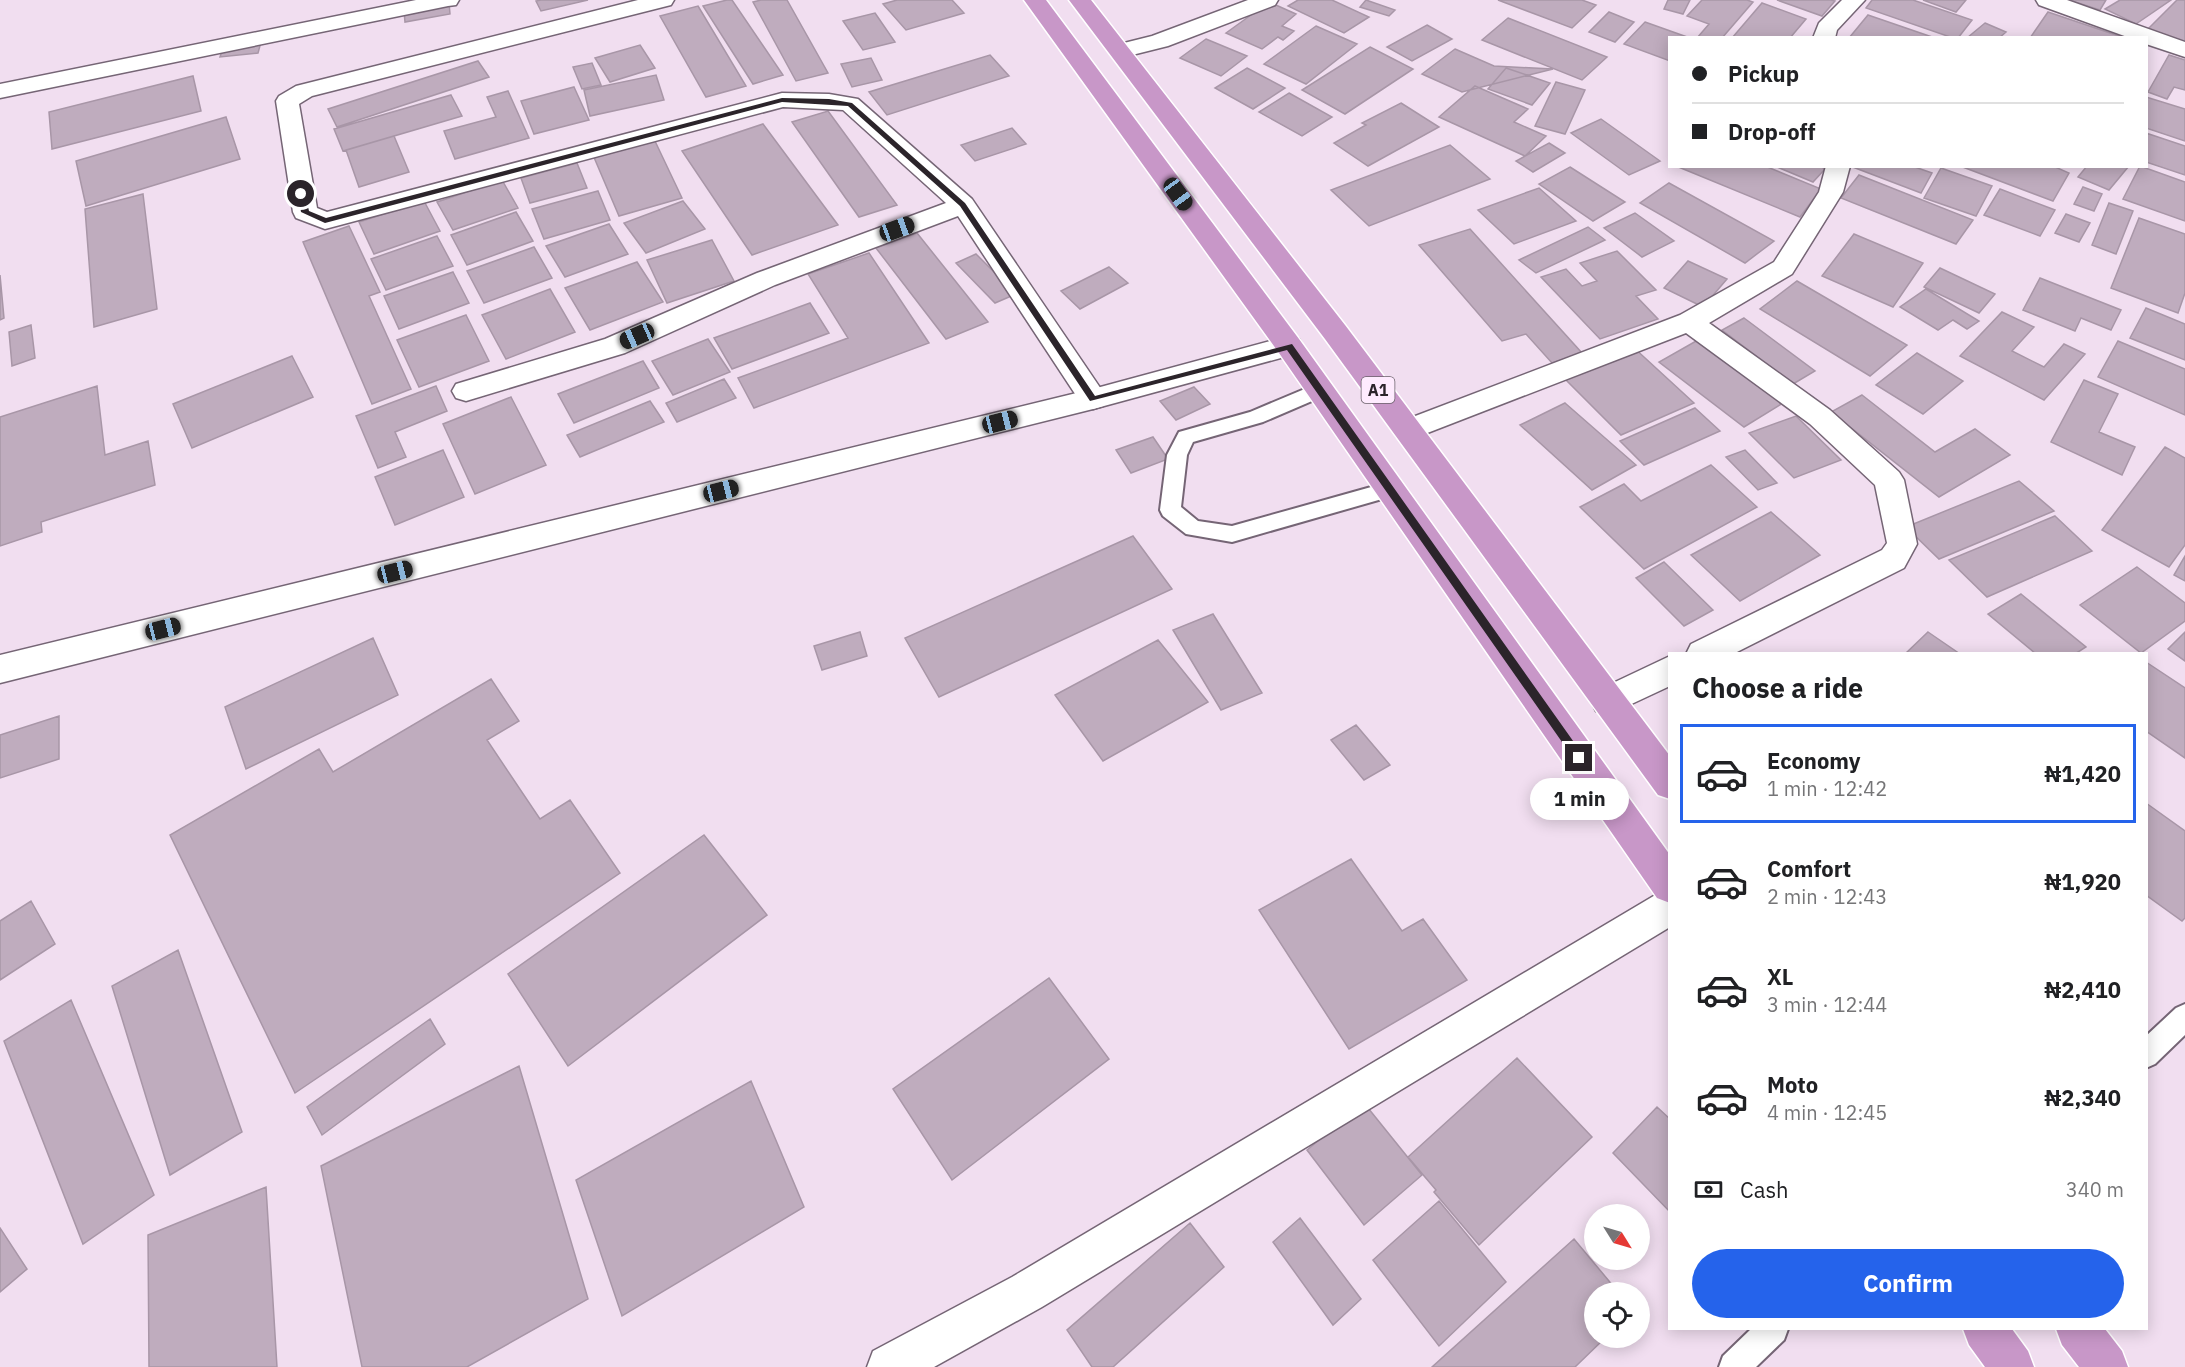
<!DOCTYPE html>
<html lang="en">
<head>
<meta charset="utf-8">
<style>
  :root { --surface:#fff; --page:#f2f2f2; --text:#202124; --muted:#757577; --line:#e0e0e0; --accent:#2563eb }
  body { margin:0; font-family:"IBM Plex Sans",sans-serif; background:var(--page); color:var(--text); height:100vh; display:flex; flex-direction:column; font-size:22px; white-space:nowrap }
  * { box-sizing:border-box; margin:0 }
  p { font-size:20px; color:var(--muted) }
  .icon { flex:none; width:33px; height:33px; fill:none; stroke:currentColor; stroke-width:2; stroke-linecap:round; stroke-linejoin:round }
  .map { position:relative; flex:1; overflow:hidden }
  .details { position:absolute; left:1668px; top:652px; width:480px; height:678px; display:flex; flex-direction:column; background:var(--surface); border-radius:0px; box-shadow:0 3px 15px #0003 }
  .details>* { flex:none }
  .hud { position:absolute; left:1668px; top:36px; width:480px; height:132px; border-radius:0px; box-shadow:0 3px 15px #0003; display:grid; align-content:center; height:132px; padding:0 24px; background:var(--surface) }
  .needle { width:39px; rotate:127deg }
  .controls { position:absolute; left:1584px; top:1204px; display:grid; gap:12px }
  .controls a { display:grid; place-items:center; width:66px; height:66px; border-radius:50%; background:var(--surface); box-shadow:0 3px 15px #0003; font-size:30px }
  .end { position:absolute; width:27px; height:27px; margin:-14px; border:8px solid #2b242a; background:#fff; box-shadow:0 0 0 3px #fff }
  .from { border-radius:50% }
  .bubble { position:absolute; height:42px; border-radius:21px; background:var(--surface); box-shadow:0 3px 15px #0003; font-size:20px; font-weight:700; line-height:42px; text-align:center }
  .car { position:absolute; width:18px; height:36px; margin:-18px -9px; border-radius:8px; box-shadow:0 0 4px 2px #0007; background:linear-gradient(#222 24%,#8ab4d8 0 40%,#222 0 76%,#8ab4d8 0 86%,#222 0) }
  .hud b { display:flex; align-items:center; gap:21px; height:57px; font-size:22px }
  .hud b+b { border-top:2px solid var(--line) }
  .hud i { width:15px; height:15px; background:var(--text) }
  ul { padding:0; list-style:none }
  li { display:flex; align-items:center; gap:18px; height:99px; margin:0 12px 9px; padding:0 12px; border:3px solid transparent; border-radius:0px }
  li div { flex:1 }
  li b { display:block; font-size:22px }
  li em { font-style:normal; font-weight:700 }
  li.active { border-color:var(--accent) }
  li>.icon { width:54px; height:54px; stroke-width:1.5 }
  h2 { padding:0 24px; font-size:27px; line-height:72px }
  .pay { display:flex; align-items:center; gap:15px; height:66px; padding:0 24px; font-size:22px }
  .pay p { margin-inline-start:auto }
  .cta { display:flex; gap:12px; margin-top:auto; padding:12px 24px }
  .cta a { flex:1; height:69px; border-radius:36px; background:var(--accent); color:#fff; font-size:24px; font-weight:700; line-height:69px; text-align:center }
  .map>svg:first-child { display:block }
  .building { fill:#bfacbe; stroke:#a896a7; stroke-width:1.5 }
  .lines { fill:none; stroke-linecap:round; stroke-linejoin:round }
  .service-casing { stroke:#756575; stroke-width:4 }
  .minor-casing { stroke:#756575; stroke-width:3 }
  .tertiary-casing { stroke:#756575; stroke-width:3 }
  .trunk-casing { stroke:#fff; stroke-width:3 }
  .service { fill:#fff; fill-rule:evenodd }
  .minor { fill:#fff; fill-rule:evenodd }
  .tertiary { fill:#fff; fill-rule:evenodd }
  .trunk { fill:#c897c8; fill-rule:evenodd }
  .route { fill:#2b242a }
  .labels { text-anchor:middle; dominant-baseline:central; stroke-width:4.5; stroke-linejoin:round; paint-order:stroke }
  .shield { fill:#feebfe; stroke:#6a606a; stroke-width:1.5 }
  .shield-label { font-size:16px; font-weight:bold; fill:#2b242a }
</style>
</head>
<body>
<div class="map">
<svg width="2185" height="1367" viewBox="0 0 2185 1367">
  <rect width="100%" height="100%" fill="#f1def0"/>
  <!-- building -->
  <path class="building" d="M541,0H588L541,11L536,1Z
    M727,0H732L783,75L753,84L703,6Z
    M761,0H787L828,73L796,81L753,2Z
    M897,0H952L964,13L906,30L883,4Z
    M1298,0H1332L1369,17L1344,33L1288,6Z
    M1366,0L1395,10L1389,16L1360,7Z
    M1498,0H1582L1596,5L1572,28Z
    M1668,0H1690L1683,14L1664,9Z
    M1702,0H1747L1753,2L1722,38H1697L1709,24L1687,16Z
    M1777,0H1831L1835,1L1822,16Z
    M1872,0H1913L1972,20L1958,38H1953L1866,8Z
    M1923,0H1966L1956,12Z
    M2069,0H2106L2100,10Z
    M2120,0H2171L2136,24L2105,9Z
    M2177,0H2185V44L2148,29Z
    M1269,2L1296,14L1282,26L1294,31L1283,40L1278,37L1262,49L1226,33Z
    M449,3L450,14L405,22L404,11Z
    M1762,3L1806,19L1790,38H1732Z
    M698,6L746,86L706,97L660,16Z
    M1609,12L1634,22L1615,42L1589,32Z
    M2048,12L2125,38H2030Z
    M875,13L895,42L863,50L843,21Z
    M1868,15L1935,38H1849Z
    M1508,18L1607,57L1582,80L1482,40Z
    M1645,22L1690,38H1670V61L1624,44Z
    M1985,23L2006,32L1999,38H1967Z
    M1427,25L1452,39L1412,61L1387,47Z
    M1316,26L1357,44L1306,84L1264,64Z
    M1206,39L1247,56L1221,76L1180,58Z
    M261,42L258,53L220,57L224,46Z
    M640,45L655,68L610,82L595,58Z
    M1370,47L1413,69L1345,114L1302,90Z
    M1455,49L1494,66L1553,69L1462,92L1422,74Z
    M990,55L1009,76L887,115L869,92Z
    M2169,55L2185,60V90L2174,87L2167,99L2148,92Z
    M871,58L882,80L852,87L841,64Z
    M478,61L489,77L337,127L328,109Z
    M592,63L601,85L582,89L573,67Z
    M1247,68L1285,88L1253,109L1215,88Z
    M1506,68L1550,83L1532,105L1488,89Z
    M656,75L664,100L590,116L584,90Z
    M193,76L201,111L52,149L49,112Z
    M1556,82L1585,90L1565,134L1535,126Z
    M1475,86L1528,109L1514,122L1546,136L1525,156L1439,117Z
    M574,87L589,120L534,134L521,101Z
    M508,91L529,138L455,159L444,131L496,117L487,97Z
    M1289,93L1332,117L1302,136L1259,112Z
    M451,95L462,116L343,151L334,129Z
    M2146,97L2185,109V141L2146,128Z
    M1401,103L1439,127L1368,166L1334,143L1366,125L1362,123Z
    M828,111L897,205L859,217L792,122Z
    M226,117L240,159L86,206L76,161Z
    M1601,119L1660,161L1629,175L1571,133Z
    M763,124L838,225L752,255L682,151Z
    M1012,128L1026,144L975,161L961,145Z
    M2146,133L2185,146V175L2146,162Z
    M394,136L409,172L359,187L346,150Z
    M654,139L682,198L619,216L593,155Z
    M1549,143L1565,153L1533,172L1516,161Z
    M1450,145L1490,179L1369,226L1331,190Z
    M577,163L587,188L530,203L521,178Z
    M1676,166H1765L1821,189L1800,217Z
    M1820,166L1825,169L1813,182L1777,167Z
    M1850,166H1912L1932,173L1921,193Z
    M1960,166H2053L2069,173L2053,201Z
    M2087,166H2129L2109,190L2078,177Z
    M2140,166L2185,182V221L2123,199Z
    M1570,167L1625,202L1593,221L1539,184Z
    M1941,168L1992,186L1976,216L1924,198Z
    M1859,175L1973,220L1956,244L1841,198Z
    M502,180L518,208L453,230L437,202Z
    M1669,183L1774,241L1745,263L1640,203Z
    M2083,187L2102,194L2094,211L2074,204Z
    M1539,188L1576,221L1514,244L1478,210Z
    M2000,189L2055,210L2040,236L1984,215Z
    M598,191L610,220L544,239L532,209Z
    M143,194L157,309L94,327L85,209Z
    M424,201L440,231L374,254L359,222Z
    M683,201L705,229L646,253L624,223Z
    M2109,203L2133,211L2116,254L2092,245Z
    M516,212L533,241L467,265L451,235Z
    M1635,213L1674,241L1642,257L1604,228Z
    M2066,214L2090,223L2079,242L2055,233Z
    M2139,218L2185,234V293L2178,313L2111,288Z
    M609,224L628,254L565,277L546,246Z
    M349,226L380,292L369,296L411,389L372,404L303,242Z
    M1588,227L1605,240L1536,273L1519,260Z
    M1470,229L1582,353L1552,363L1526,334L1502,341L1419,245Z
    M917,233L988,322L946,339L876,248Z
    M1854,234L1923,263L1893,307L1822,276Z
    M437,236L453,266L386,290L371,259Z
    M712,240L734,281L667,303L647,260Z
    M534,247L552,278L484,303L467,271Z
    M1617,251L1656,290L1636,296L1658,319L1600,339L1541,277L1566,269L1582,286L1597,281L1580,263Z
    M869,253L929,343L754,408L738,378L848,338L808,274Z
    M976,254L1016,294L995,303L956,263Z
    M1688,261L1727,279L1703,307L1664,288Z
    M637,262L663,302L590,330L565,288Z
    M1109,267L1128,283L1080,309L1061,291Z
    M1940,268L1995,294L1979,313L1924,287Z
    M453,272L469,303L399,329L384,296Z
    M0,275L4,318L0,320Z
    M2040,278L2121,310L2111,330L2081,318L2075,331L2023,310Z
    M1797,281L1907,345L1870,376L1760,309Z
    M550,289L575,332L506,359L482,315Z
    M1926,289L1979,321L1967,329L1953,320L1938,330L1900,307Z
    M810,303L829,333L732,369L714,338Z
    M2146,308L2185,324V360L2130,338Z
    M2002,312L2034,327L2012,351L2044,367L2064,344L2085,354L2044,400L1960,356Z
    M466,315L489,361L419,387L397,340Z
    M1744,318L1815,371L1793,384L1722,330Z
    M31,325L35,358L12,366L9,332Z
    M708,339L730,372L673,395L652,361Z
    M1698,340L1783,403L1744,427L1659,362Z
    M2118,341L2185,369V415L2098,377Z
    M1632,346L1694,403L1621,435L1561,375Z
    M1917,353L1963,381L1923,414L1876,385Z
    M292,356L313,397L192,448L173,404Z
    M643,361L659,388L574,423L558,394Z
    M724,379L736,398L677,422L666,403Z
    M2084,380L2118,394L2099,432L2135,447L2122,475L2051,442Z
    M97,386L105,455L148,441L155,485L41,522L42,532L0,546V417Z
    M436,386L447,411L395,432L406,457L378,468L356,416Z
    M1194,387L1210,404L1176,420L1160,401Z
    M1862,395L1935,452L1975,429L2010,455L1939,497L1831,412Z
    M511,397L546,465L475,494L443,424Z
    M650,401L664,422L580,457L567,435Z
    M1565,403L1636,465L1592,490L1520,425Z
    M1695,408L1720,431L1644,465L1620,441Z
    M1796,416L1841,460L1794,478L1749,433Z
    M1153,437L1168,459L1131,473L1116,450Z
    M2165,447L2185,458V545L2169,567L2102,530Z
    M443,450L464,497L395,525L375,477Z
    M1745,450L1777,483L1758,490L1726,457Z
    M1711,465L1757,507L1644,569L1580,507L1624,484L1641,501Z
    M2019,481L2054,511L1939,559L1906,527Z
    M1771,512L1820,555L1740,601L1691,555Z
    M2055,516L2092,551L1987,597L1949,560Z
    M1133,536L1172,589L939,697L905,638Z
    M2185,556V581L2174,575Z
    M1664,562L1713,610L1684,626L1636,578Z
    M2137,567L2185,603V621L2141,653L2080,605Z
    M2021,594L2086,647L2075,654H2036L1988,614Z
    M1213,614L1262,693L1221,710L1173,630Z
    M860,632L867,656L822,670L814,646Z
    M1928,632L1960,654H1905Z
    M2185,632V661L2168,649Z
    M373,638L398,695L246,769L225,707Z
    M1158,640L1208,702L1103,761L1055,695Z
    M2146,662L2185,688V758L2146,731Z
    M491,679L519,721L487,740L540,819L570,800L620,873L295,1093L170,835L319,749L333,772Z
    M59,716V759L0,778V735Z
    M1356,725L1390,765L1364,780L1331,740Z
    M2146,803L2185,831V918L2182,921L2146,895Z
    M704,835L767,915L568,1066L508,974Z
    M1351,859L1402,931L1423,919L1467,980L1349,1049L1259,910Z
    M31,901L55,944L0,980V921Z
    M178,950L242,1132L170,1175L112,986Z
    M1049,978L1109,1059L952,1180L893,1089Z
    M71,1000L154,1195L83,1244L4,1041Z
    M430,1019L445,1044L322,1135L307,1107Z
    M1517,1058L1592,1137L1479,1245L1434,1192L1436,1190L1408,1157Z
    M519,1066L588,1299L467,1367H362L321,1166Z
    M751,1081L804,1207L622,1316L576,1180Z
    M1364,1103L1422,1175L1364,1225L1307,1150Z
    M1657,1107L1670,1119V1212L1613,1153Z
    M266,1187L277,1367H149L148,1235Z
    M1439,1201L1506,1282L1439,1346L1373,1260Z
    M1300,1218L1361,1299L1333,1325L1273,1242Z
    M1190,1223L1224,1267L1113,1367H1092L1067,1330Z
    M0,1228L27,1269L0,1292Z
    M1574,1239L1619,1293H1594V1338H1605L1575,1367H1432Z"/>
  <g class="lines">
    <!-- service casing -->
    <g class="service-casing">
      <path id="service" d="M1319,383L1326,385L1329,390L1326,395L1263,422L1193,442L1187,455L1181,507L1198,521L1232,526L1389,482L1396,485L1399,490L1396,495L1232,542L1186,534L1163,516L1160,510L1167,455L1179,432L1250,412Z
        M2185,1004V1035L2155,1064L2146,1068V1036L2176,1008Z
        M1751,1329H1788L1784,1340L1756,1367H1719L1723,1356Z"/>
    </g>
    <!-- minor casing -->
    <g class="minor-casing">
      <path id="minor" d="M416,0H459L456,5L448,6L0,98V84Z
        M638,0H674L671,5L312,96L299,104L317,208L327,212L782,93L829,94L858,99L972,199L1103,392L1107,399L1103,406L1093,409L1083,406L958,216L775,285L625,353L466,401L456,398L452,391L456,384L605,339L757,273L946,203L843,110L783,107L325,229L296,218L293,212L276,101L279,96L296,86Z
        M1248,0H1278L1275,5L1168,46L1120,58L1112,56L1109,51L1112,46L1152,36Z
        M1842,0H1865L1837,30L1835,38H1813L1819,23Z
        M2036,0H2067L2185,42V57L2146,44V38H2130L2039,5Z
        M1826,166H1850L1843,192L1792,274L1709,323L1830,410L1899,472L1904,480L1917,544L1904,568L1733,654H1686L1691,644L1882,550L1887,543L1875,485L1810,424L1686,333L1417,437L1407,441L1397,437L1393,430L1397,423L1680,315L1774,262L1819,192Z
        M1670,656V686L1608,715L1596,711L1591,701L1596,691Z
        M1670,889V927L1042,1307L934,1367H867L873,1351L1012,1277L1657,894Z"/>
    </g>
    <!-- tertiary casing -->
    <g class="tertiary-casing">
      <path id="tertiary" d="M1289,336L1299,339L1303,346L1299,353L1093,409L0,683V655L1093,389Z"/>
    </g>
    <!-- trunk casing -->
    <g class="trunk-casing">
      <path id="trunk" d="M1024,0H1046L1299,339L1670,855V903L1657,898L1279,353Z
        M1069,0H1091L1345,325L1670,756V799L1658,795L1325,339Z
        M1963,1329H2012L2028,1351L2034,1367H1985L1969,1345Z
        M2056,1329H2105L2122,1351L2128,1367H2079L2062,1345Z"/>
    </g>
    <!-- service -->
    <use href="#service" class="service"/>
    <!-- minor -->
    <use href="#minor" class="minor"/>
    <!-- tertiary -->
    <use href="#tertiary" class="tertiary"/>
    <!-- trunk -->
    <use href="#trunk" class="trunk"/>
  </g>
  <!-- route -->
  <path class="route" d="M782,98L829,99L852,103L965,203L1095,396L1292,344L1583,755V762H1576L1287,350L1090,401L960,206L848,106L782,102L325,223L301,212L298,194L301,192L305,194L309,211L326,218Z"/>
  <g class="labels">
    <!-- shield labels -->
    <rect class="shield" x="1361.5" y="377" width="33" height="26" rx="4.5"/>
    <g class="shield-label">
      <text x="1378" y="390">A1</text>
    </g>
  </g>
</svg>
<div class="controls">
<a><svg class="needle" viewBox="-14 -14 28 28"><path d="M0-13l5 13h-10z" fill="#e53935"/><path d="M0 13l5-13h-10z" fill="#757577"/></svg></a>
<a><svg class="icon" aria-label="locate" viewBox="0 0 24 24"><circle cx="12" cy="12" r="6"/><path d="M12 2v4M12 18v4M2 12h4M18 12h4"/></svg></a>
</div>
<i class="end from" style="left:301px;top:194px"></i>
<i class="end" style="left:1579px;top:758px"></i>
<div class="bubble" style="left:1530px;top:778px;width:99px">1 min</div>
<i class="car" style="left:1178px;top:194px;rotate:144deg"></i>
<i class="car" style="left:897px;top:229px;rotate:70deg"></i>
<i class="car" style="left:637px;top:336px;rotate:246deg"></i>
<i class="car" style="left:1000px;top:422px;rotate:76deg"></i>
<i class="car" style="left:721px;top:491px;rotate:76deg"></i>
<i class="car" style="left:395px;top:572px;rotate:76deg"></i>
<i class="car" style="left:163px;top:629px;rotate:76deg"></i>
<div class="hud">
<b><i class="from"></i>Pickup</b>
<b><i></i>Drop-off</b>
</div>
<section class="details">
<h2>Choose a ride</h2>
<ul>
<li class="active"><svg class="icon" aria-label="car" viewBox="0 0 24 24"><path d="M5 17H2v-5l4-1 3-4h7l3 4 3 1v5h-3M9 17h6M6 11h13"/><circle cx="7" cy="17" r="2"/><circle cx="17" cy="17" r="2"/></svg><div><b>Economy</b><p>1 min · 12:42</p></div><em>₦1,420</em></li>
<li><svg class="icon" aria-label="car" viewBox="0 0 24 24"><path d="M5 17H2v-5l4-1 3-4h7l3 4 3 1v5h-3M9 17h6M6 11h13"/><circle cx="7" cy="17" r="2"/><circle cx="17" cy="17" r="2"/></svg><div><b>Comfort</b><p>2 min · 12:43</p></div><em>₦1,920</em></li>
<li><svg class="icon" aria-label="car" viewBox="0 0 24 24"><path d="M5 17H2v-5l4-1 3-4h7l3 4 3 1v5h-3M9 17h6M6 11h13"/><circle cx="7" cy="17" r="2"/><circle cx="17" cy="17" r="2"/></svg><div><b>XL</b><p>3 min · 12:44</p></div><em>₦2,410</em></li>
<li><svg class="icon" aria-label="car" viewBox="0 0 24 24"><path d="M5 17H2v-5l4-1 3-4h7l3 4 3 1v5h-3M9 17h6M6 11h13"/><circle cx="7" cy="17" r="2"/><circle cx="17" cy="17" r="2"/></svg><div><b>Moto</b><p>4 min · 12:45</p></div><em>₦2,340</em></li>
</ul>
<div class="pay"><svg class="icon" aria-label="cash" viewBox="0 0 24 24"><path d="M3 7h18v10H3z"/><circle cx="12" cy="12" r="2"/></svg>Cash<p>340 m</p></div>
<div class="cta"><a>Confirm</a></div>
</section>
</div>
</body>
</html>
